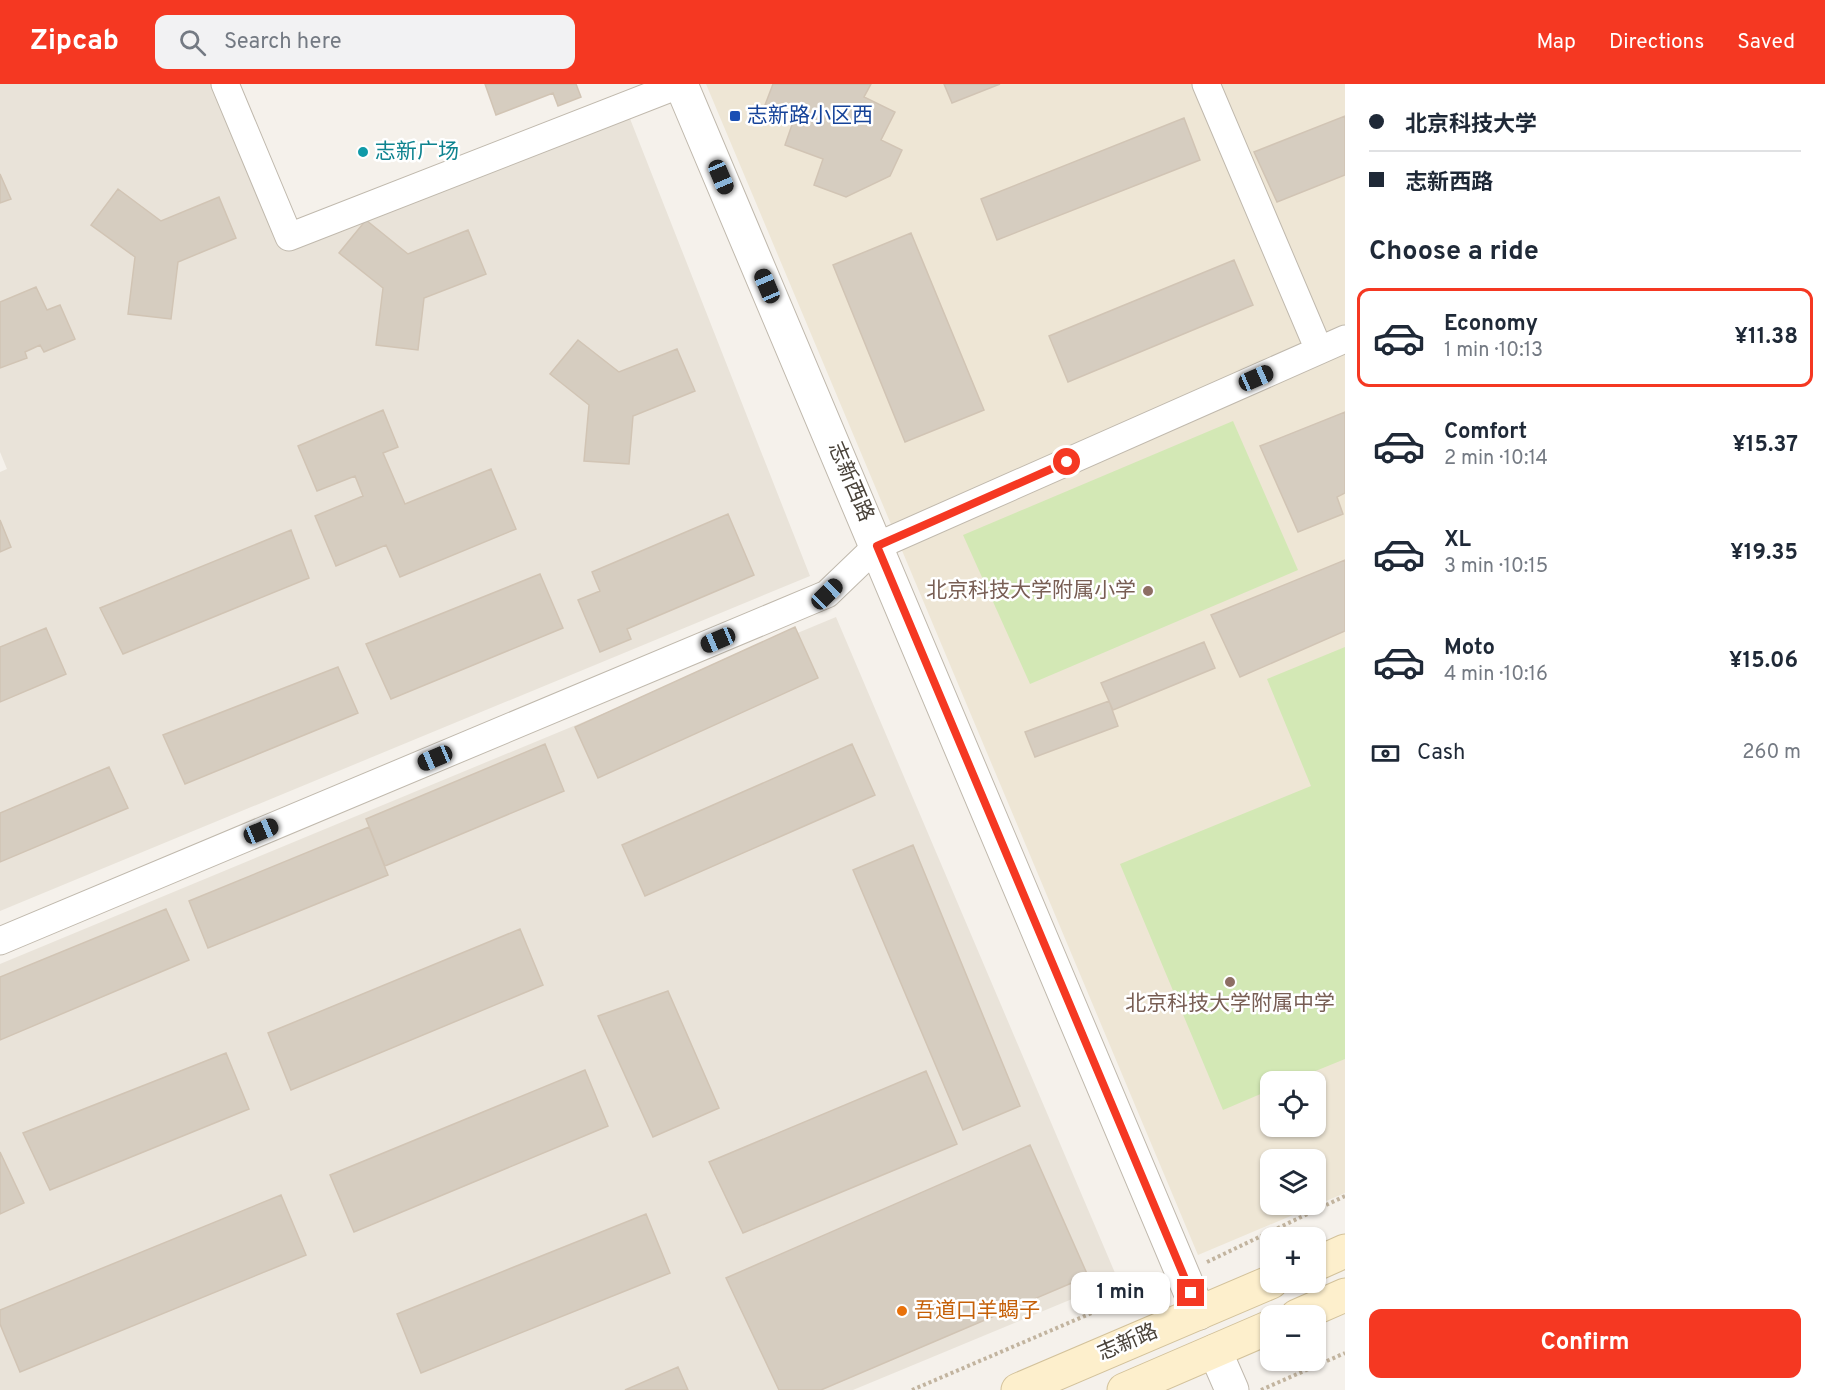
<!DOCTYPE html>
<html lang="en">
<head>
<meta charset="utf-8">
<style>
  :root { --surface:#fff; --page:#f2f2f3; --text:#1f2937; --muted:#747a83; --line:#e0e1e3; --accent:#f53822 }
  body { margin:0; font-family:Overpass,"Noto Sans SC",sans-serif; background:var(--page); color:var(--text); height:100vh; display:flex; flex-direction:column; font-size:22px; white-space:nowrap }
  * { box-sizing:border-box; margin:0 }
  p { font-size:20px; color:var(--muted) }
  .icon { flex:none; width:33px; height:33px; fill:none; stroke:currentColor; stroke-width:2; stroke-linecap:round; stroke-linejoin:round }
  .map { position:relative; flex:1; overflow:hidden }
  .panel { display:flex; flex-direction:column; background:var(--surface); width:480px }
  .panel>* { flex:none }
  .hud { display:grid; align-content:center; height:132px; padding:0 24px; background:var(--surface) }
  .controls { position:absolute; left:1260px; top:987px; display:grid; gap:12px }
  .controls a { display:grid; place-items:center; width:66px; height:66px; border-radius:12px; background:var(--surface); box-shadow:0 2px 4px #0004; font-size:30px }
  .end { position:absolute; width:27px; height:27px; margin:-14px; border:8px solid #f53822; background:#fff; box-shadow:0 0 0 3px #fff }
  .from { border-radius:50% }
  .bubble { position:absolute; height:42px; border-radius:12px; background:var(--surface); box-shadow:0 2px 4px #0004; font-size:20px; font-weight:700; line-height:42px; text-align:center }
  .car { position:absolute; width:18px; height:36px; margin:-18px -9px; border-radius:8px; box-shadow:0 0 4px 2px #0007; background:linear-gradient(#222 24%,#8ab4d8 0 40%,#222 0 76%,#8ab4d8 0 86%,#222 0) }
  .hud b { display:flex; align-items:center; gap:21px; height:57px; font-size:22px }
  .hud b+b { border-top:2px solid var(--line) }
  .hud i { width:15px; height:15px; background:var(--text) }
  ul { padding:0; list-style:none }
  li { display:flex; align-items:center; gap:18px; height:99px; margin:0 12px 9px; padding:0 12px; border:3px solid transparent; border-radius:12px }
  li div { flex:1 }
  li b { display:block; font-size:22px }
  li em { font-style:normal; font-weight:700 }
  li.current { border-color:var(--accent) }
  li>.icon { width:54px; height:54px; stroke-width:1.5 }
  h2 { padding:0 24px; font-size:27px; line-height:72px }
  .pay { display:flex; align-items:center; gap:15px; height:66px; padding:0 24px; font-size:22px }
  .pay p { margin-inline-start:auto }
  .action { display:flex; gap:12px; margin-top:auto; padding:12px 24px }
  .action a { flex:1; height:69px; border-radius:12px; background:var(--accent); color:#fff; font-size:24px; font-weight:700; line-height:69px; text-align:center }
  header { display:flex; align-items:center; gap:36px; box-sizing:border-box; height:84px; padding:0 30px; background:var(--accent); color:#fff }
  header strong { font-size:28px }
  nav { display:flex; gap:33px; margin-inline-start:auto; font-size:21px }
  .search { width:420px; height:54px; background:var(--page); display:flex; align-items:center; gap:15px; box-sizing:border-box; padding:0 21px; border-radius:12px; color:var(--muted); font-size:22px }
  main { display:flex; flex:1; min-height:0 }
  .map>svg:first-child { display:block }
  .residential { fill:#e9e3d9 }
  .education { fill:#eee6d5; fill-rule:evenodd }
  .green { fill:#d3e8b5 }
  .building { fill:#d6cdc0; stroke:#d1c4b4; stroke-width:1.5 }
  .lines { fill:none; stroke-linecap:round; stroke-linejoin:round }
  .minor-casing { stroke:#c0b9ad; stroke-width:29 }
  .tertiary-casing { stroke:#c0b9ad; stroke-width:35 }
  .secondary-casing { stroke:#d3c29b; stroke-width:35 }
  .path { stroke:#c2b49f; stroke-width:4; stroke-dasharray:3 3; stroke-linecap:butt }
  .minor { stroke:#fff; stroke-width:27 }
  .tertiary { stroke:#fff; stroke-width:33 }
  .secondary { stroke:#fdefcc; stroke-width:33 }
  .route { stroke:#f53822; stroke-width:8 }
  .transit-dot { fill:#1a4fb4; stroke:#fff; stroke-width:2 }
  .culture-dot { fill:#0f9aa8; stroke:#fff; stroke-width:2 }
  .education-dot { fill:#8d6e63; stroke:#fff; stroke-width:2 }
  .food-dot { fill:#e8710a; stroke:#fff; stroke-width:2 }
  .labels { text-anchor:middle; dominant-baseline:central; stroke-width:5; stroke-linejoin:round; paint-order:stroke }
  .transit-label { font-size:21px; fill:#164399; stroke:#fff; text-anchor:start }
  .culture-label { font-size:21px; fill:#0d838f; stroke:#fff; text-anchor:start }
  .street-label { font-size:21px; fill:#494239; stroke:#fff }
  .education-label { font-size:21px; fill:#785e54; stroke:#fff; text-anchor:end }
  .food-label { font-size:21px; fill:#c56008; stroke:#fff; text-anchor:start }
</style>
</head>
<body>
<header>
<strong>Zipcab</strong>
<div class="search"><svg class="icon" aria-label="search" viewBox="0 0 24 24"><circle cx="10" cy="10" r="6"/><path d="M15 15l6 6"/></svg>Search here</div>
<nav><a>Map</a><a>Directions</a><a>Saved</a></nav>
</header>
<main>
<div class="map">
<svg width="1345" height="1306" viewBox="0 0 1345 1306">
  <rect width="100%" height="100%" fill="#f5f1eb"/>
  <!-- residential -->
  <path class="residential" d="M0,0H225L289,153L625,22L810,492L0,827V388L7,385L0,368Z
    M836,533L1118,1196L853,1306H0V880Z"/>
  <!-- education -->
  <path class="education" d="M706,0H1345V1109L1198,1171ZM1270,998H1316V1042H1270ZM1270,1076H1316V1120H1270Z"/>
  <!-- green -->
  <path class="green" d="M1233,337L1298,486L1030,600L963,451Z
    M1345,563V975L1291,997L1270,998V1006L1223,1026L1120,780L1311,702L1267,595Z"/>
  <!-- building -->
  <path class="building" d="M485,0H576L581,13L558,22L553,9L496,31Z
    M773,0H871L864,13L895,28L881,56L902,66L890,92L846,113L814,101L823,75L785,61L795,32L765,21Z
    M944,0H1000L952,19Z
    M1345,32V91L1277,118L1254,68Z
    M1184,34L1200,76L997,156L981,115Z
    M0,90L11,115L0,119Z
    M118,105L161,137L219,113L236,154L178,178L171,235L128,230L135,173L91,141Z
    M366,136L408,170L468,146L486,190L424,214L418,266L376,261L383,204L339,169Z
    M911,149L984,326L905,358L833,181Z
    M1234,176L1253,221L1068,298L1049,252Z
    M36,203L47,226L60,221L75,255L44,268L40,261L25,268L27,274L0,284V218Z
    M578,256L619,288L677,265L695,307L633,332L629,380L584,377L589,321L550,290Z
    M383,326L398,363L383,369L405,420L491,385L516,445L400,493L386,461L336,482L315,432L363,412L355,392L317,407L298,362Z
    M1345,328V409L1337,413L1343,430L1298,448L1260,362Z
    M728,430L754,491L627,545L631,555L600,568L578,516L600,507L592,488Z
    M0,436L11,463L0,468Z
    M291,446L309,494L123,570L100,524Z
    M1345,476V547L1240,593L1211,531Z
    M540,490L563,544L391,615L366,560Z
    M795,543L818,594L598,694L575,643Z
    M46,544L66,590L0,618V563Z
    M1204,558L1215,584L1113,626L1101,599Z
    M338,583L358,629L185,700L163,651Z
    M1109,617L1118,642L1035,673L1025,648Z
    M545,660L564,707L385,782L366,735Z
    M852,660L875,711L645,812L622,761Z
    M109,683L128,724L0,778V729Z
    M369,743L388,791L208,864L189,817Z
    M913,761L1020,1022L963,1046L853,786Z
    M166,825L189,876L0,956V893Z
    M520,845L543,901L291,1006L268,949Z
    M668,907L719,1024L653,1053L598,932Z
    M226,969L249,1025L50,1106L23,1049Z
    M585,986L608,1042L354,1148L330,1091Z
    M926,987L957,1060L743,1149L709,1078Z
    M1030,1061L1088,1192L821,1306H779L726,1194Z
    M0,1068L24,1119L0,1130Z
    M281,1111L306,1171L20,1288L0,1240V1226Z
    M646,1130L670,1189L421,1289L397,1230Z
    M678,1283L688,1306H625Z"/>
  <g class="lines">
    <!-- minor casing -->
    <g class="minor-casing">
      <path id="minor" d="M225,0L289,153L681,0
        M1206,0L1319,266
        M0,857L827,510L877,462L1345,255"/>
    </g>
    <!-- tertiary casing -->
    <g class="tertiary-casing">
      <path id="tertiary" d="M681,0L1199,1229
        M1215,1267L1232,1306"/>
    </g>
    <!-- secondary casing -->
    <g class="secondary-casing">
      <path id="secondary" d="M1316,1180L1345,1167
        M1297,1232L1345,1211
        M1018,1306L1271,1198
        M1124,1306L1270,1243"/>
    </g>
    <!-- path -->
    <path class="path" d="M1207,1178L1345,1112
      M912,1306L1157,1201
      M1261,1306L1345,1269"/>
    <!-- minor -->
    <use href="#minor" class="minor"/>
    <!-- tertiary -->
    <use href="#tertiary" class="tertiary"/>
    <!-- secondary -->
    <use href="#secondary" class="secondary"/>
  </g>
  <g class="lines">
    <!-- route -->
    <path class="route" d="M1067,378L877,462L1191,1209"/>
  </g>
  <!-- markers -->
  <rect class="transit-dot" x="729" y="26" width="12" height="12" rx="3"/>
  <circle class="culture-dot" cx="363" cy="68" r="6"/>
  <g class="education-dot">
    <circle cx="1148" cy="507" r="6"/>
    <circle cx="1230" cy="898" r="6"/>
  </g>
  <circle class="food-dot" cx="902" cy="1227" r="6"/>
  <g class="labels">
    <!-- transit labels -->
    <g class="transit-label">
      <text x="747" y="32">志新路小区西</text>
    </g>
    <!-- culture labels -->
    <g class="culture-label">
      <text x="375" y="68">志新广场</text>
    </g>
    <!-- street labels -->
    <g class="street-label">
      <text transform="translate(850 398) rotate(67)">志新西路</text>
      <text transform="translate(1128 1259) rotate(-23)">志新路</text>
    </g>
    <!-- education labels -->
    <g class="education-label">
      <text x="1136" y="507">北京科技大学附属小学</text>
      <text x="1230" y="920" text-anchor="middle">北京科技大学附属中学</text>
    </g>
    <!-- food labels -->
    <g class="food-label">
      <text x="914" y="1227">吾道口羊蝎子</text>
    </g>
  </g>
</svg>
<div class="controls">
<a><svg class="icon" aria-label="locate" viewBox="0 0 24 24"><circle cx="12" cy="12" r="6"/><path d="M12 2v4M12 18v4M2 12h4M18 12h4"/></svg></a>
<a><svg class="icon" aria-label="layers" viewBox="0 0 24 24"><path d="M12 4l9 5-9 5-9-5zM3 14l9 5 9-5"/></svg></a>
<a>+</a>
<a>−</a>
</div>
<i class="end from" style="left:1067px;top:378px"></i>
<i class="end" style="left:1191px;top:1209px"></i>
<div class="bubble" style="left:1071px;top:1188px;width:99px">1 min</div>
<i class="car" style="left:721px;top:93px;rotate:157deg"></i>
<i class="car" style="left:767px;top:202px;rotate:337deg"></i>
<i class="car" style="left:1256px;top:294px;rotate:66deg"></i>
<i class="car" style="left:827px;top:510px;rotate:46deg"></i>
<i class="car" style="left:718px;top:556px;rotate:247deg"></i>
<i class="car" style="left:435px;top:674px;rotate:247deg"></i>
<i class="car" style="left:261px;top:747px;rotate:67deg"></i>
</div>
<section class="panel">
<div class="hud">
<b><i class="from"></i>北京科技大学</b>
<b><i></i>志新西路</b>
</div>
<h2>Choose a ride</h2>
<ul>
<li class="current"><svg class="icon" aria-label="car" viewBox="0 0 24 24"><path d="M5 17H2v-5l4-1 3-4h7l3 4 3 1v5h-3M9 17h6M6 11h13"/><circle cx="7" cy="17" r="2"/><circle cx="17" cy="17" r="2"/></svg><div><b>Economy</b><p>1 min · 10:13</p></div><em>¥11.38</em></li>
<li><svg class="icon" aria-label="car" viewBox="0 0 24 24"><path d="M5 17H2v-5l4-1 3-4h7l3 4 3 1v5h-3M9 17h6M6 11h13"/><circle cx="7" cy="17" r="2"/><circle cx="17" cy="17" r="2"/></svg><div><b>Comfort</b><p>2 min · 10:14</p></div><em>¥15.37</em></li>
<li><svg class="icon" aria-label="car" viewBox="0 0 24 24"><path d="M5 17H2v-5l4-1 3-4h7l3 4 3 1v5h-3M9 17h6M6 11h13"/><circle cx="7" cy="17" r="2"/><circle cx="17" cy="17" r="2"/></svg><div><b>XL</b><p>3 min · 10:15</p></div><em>¥19.35</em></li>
<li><svg class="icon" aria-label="car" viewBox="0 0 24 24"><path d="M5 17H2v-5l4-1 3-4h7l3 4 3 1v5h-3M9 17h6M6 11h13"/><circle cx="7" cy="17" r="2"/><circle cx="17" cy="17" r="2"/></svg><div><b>Moto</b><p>4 min · 10:16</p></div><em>¥15.06</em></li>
</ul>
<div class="pay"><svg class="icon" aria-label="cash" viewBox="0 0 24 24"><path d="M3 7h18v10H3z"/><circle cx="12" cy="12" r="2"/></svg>Cash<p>260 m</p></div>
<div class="action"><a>Confirm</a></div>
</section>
</main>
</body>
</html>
